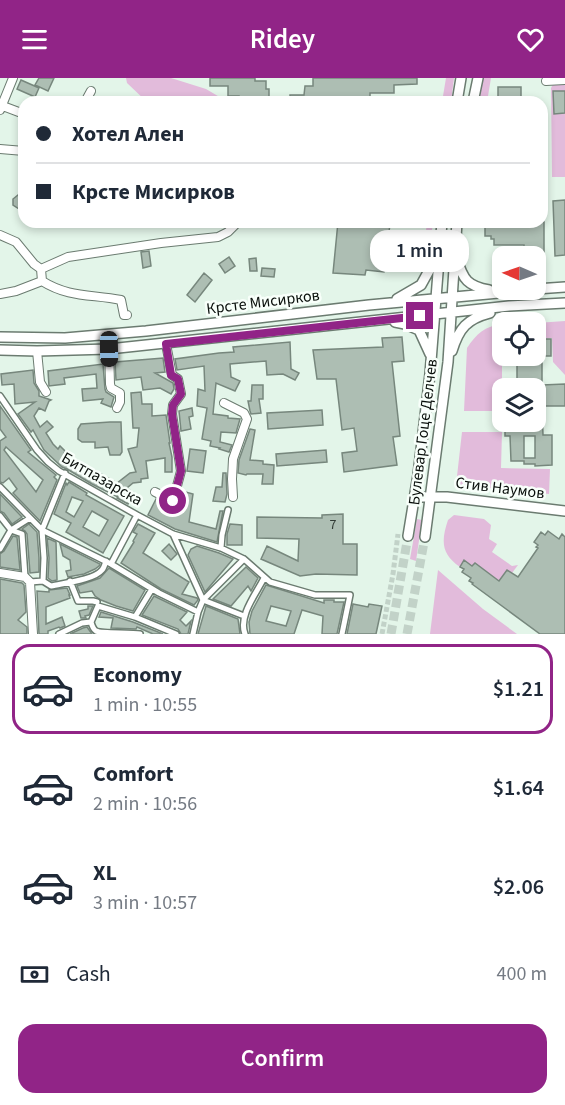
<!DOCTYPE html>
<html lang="en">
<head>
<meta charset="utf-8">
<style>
  :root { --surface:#fff; --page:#f2f2f3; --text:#1f2937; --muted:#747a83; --line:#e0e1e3; --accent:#912487 }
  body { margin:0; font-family:"Source Sans 3",sans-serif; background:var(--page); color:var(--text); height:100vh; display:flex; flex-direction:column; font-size:22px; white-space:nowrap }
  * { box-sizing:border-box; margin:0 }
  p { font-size:20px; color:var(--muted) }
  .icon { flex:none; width:33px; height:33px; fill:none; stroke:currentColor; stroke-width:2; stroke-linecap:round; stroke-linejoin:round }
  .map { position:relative; height:556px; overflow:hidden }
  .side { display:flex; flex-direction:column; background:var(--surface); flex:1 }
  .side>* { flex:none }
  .guide { position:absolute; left:18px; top:18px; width:530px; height:132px; border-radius:18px; box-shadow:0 3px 9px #0003; display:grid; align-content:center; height:132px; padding:0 18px; background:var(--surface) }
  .needle { width:39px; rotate:272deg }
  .tools { position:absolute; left:492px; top:168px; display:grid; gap:12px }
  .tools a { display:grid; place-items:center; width:54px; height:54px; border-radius:12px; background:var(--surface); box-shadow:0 3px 9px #0003; font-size:30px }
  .end { position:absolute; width:27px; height:27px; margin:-14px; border:8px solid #912487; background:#fff; box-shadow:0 0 0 3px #fff }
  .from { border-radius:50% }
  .bubble { position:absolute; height:42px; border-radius:18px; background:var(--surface); box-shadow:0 3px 9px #0003; font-size:20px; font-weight:600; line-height:42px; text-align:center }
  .car { position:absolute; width:18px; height:36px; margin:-18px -9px; border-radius:8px; box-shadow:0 0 4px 2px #0007; background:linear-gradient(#222 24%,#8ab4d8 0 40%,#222 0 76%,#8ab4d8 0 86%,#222 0) }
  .guide b { display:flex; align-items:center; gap:21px; height:57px; font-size:22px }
  .guide b+b { border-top:2px solid var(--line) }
  .guide i { width:15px; height:15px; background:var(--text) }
  ul { padding:10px 0 0; list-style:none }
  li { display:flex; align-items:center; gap:18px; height:90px; margin:0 12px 9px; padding:0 6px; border:3px solid transparent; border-radius:18px }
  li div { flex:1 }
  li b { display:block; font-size:22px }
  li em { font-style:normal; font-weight:600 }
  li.current { border-color:var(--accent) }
  li>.icon { width:54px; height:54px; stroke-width:1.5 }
  .pay { display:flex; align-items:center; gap:15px; height:66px; padding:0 18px; font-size:22px }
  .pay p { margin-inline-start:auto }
  .cta { display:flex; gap:12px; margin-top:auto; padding:12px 18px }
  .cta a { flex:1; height:69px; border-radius:18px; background:var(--accent); color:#fff; font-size:24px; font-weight:600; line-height:69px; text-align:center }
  header { display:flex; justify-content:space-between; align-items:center; height:78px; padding:0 18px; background:var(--accent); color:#fff; font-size:27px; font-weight:600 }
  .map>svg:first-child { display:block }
  .green { fill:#e2bbdb }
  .building { fill:#adbeb3; stroke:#77877d; stroke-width:1.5; fill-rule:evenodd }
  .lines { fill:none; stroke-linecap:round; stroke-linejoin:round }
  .pedestrian-tunnel { stroke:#c2d2c8; stroke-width:5; stroke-dasharray:5 2.5; stroke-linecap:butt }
  .tertiary-tunnel { stroke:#c2d2c8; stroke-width:9; stroke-dasharray:9 4.5; stroke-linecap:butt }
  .pedestrian-casing { stroke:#6b7b70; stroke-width:8 }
  .minor-casing { stroke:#6b7b70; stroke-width:10 }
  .tertiary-casing { stroke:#6b7b70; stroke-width:12 }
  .pedestrian { stroke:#fff; stroke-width:5 }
  .minor { stroke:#fff; stroke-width:8 }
  .tertiary { stroke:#fff; stroke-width:9 }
  .route { stroke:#912487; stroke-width:8 }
  .labels { text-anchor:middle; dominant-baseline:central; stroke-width:5; stroke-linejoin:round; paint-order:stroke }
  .number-label { font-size:14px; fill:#323b35 }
  .street-label { font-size:16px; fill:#090f0b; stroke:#f8fffa }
</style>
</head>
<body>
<header><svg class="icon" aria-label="menu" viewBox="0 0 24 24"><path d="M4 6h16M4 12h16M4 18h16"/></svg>Ridey<svg class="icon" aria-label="heart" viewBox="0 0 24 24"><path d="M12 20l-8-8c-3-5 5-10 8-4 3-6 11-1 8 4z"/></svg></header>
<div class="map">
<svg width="565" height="556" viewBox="0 0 565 556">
  <rect width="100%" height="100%" fill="#e3f5e9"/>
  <!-- green -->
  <path class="green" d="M126,0H171L206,11L228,24H147L127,5Z
    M446,0H454L451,24H442Z
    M483,0H491L487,24H478Z
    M556,0H565V99H552L551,10Z
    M427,144H433L428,183L425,191L422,188Z
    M565,243V297L553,284L552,260L536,261V245Z
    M502,246V333H464L467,270C476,256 485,248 502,246Z
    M462,354H502L501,390L550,391L549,416L456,407Z
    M454,437L484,441L491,447L489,461L497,466L492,474L512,488L518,487L512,495L507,492L499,503L475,485L472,488L464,482L460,489C441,476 441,463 448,442Z
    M417,441L422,442L416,483L410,481Z
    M438,492L483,531L517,556H430Z"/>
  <!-- building -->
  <path class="building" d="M39,0H54L48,13L35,7Z
    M210,0H255V3H266V11H269V24H239V18H228V8H210Z
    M313,0H417V6L394,7V15H370V22H362V19H346V24H290V17H304L305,8H313Z
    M21,2L39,10L35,19L17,11Z
    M498,9H521V24H498Z
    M553,13H565V35L554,36Z
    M18,117H24V129L19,131L13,127V121Z
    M565,122V177L555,178L553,123Z
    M338,144H370L390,146L384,194L366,192L365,197L333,195Z
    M485,144H544V177H524V167H494V161H491V158H485Z
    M149,173L151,188L143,190L141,174Z
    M229,179L235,188L225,195L219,186Z
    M256,180L257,193H250L249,181Z
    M262,190L275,191L274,199L261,198Z
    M204,195L212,202L195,224L187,217Z
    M402,259L404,283L392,284L400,358L393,359L397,387L344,394L342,375L357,373L354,350L342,352L336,301H317L313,272L383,269L382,260Z
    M536,261H551V278H542V307L565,306V328H542L543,357H552V387L535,388V386H524V383H511L510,358H505V344H536V310H517V278H536ZM524,358H535V380H524Z
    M290,264L291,291L299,295L295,302L283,296L267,297L266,283L230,286L231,299L240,303L235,313L216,305L213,336L228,338V340L240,341L236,355L221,354L220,364L232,367L229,374L219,371L220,370L210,368L211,363L202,361L207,330L197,328L198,311L205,313L204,288L177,292L175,281L219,275L234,274L233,269Z
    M163,280L165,294L155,295L173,305L174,311L171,316L160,310L143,312L141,299L116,302L115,284Z
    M103,286L105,311L106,314L114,319L111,329L101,325L103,321L83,323L82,311L97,310L96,296L64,300L65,306L49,308L48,293Z
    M33,292L34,305L39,313V318L51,322L49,323L45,333L39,330L34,338L40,349L47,343L53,349L46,355L53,366L58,371L60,368L65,373L64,375L71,380L69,385L84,394L87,388L117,405L130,395L136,394L128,371L137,369L139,350H133L131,315L141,314L142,326H152V338L166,337L170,365H169L172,379V394H165V380L146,383L148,400L141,401V404L133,405L127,410L135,416L128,426L117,420L118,419L92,406L67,391L62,389L44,372L33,352L31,354L18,336L35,324L15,326L14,306L2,307L1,296Z
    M252,307H263V321H259L261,335L251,336L250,333L248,323H251Z
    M0,328L31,372L28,374L56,397L54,399L57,402L40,443L13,415L17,411L9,400L3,405L0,404V363L6,359L0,351ZM6,369L43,402L36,414L4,372Z
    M192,330L193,338L189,339L191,351L181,353L179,333Z
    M322,332L323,347L268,351L267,335Z
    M110,344H121L122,374L120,377H110L108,369L95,370V364H82L78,361V351L81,346Z
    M250,351L255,352L250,382L263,383V386L274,387L273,406H262L263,396H247L246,397L238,395L239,382Z
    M190,371L206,373L203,395L187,393Z
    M326,372L327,384L277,388L276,376Z
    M223,395H226L227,416L225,424L213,423L216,409H222Z
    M69,404L87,415L86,417L124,438L103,475L66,454L71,445L54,436L66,405L67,407ZM72,419L83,423L74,439L66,434ZM92,433L108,442L99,458L83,449Z
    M182,413L193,416L189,444L216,451L220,433H223L217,464L175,451L148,437L156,421L170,428H176L179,425Z
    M0,416L22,439L12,446L4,435L0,433Z
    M343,436V466H357V497L316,496L300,498L261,481L267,468L298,483L299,461L257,460V439L322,440V437Z
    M29,446L37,454L39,480V494L30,495L27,456L25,453L22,451Z
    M138,446L155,455L143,475L189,504L182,516L197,520L198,522L194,527L161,511L121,485L134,464L133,463L137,456L133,454Z
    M230,446L242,447V467H227V456Z
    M548,453L559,461L562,456L565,459V556H540L472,506L473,505L469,503L471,500L462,494L464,491L460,489L464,482L472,488L475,485L499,503L507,492L518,499L538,470L536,469L538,467L534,464L541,454L545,457Z
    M13,458L17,459L20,492L0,489V476L4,473Z
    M47,460L56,464L57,502L52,503L48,500L49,480Z
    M60,466L100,486L99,488L95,491L84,496L68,499L66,493L71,492L70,482L63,478Z
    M169,466L177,476L171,482L162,473Z
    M197,468L219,475L233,481L205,514L188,477L191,471Z
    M246,489L258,500L251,513L248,508L231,528L213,521Z
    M109,490L145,512L133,533L116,528L101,522L95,518L92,513L80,515L77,508L100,500Z
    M0,501L22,505L24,507L26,534L18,542L27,549V556H0Z
    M266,507L324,525V522H334V524H344L337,556H322L323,538L302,532L294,556H250L249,544L252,533ZM271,528L291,533L286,548L266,543Z
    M67,510L70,517H69L70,520L46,529V546L62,539L65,548L60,550L59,549L48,553V556H39L37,513L49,514V512Z
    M154,518L187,534L180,542L186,548L191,543L188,556H181L178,551L142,537Z
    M353,526L368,529L369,526L382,528L376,556H347Z
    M88,528H93L89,537L85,538L86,540H81L79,533L88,531Z
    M206,528L238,541L240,556H198Z
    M101,534L133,544L163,556H153L137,549L136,551L111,550L113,540L99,539Z
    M87,549L92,556H70L83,550Z"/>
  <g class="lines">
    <!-- pedestrian-tunnel -->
    <path class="pedestrian-tunnel" d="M382,556L393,496L398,456"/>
    <!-- tertiary-tunnel -->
    <path class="tertiary-tunnel" d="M391,556L408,458
      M407,556L425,459"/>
    <!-- pedestrian casing -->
    <g class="pedestrian-casing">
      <path id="pedestrian" d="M0,318L37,372L48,384L59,393L137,437L173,456L221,470L244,481L270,504L315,517H350L342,556
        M0,409L42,452L111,486L159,515L198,534
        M0,438L11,452
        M11,452L22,456L25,499
        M173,456L203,522L244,538
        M221,470L222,457L228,432
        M0,471L11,452L30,440
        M111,486L137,437
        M43,503L44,480L42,452L65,395
        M70,503L78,523H93L97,524
        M30,504L43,503L51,508C64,505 94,502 102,492C104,490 105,486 106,483
        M135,539L152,511
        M91,544C92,548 93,551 96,553C102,556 131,554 140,556
        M59,556L82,545L91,544L98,528L135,539L176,556
        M193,556L198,534L203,522L244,481
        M245,556C238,538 256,516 264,500"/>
    </g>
    <!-- minor casing -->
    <g class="minor-casing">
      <path id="minor" d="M546,3L565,2
        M85,24L91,13
        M0,27L24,36
        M0,32L13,0
        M0,71L24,73
        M0,157L16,164L34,186L41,191
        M41,191L68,179L161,165L218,159L228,154L238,144
        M41,191L42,203C69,220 92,216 121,222L124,237H127
        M0,216L16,213L42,203
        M109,271L110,306L111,310L120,315V324L117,330
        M37,273L40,304L46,314
        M224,325L244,335L247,341L233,381L232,401L233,419
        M155,414L173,423L181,393L172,336L173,327L181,316L178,301L172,297L166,266
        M0,495L25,499L30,504L33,556"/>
    </g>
    <!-- tertiary casing -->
    <g class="tertiary-casing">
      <path id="tertiary" d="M457,24L461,0
        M473,24L478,0
        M457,181C463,202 468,208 489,212
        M536,211L565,209
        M397,221L421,207L437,178
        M395,244L405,246L419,252L430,276
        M0,259L65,260L146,253L369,227L530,212
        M0,272L37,273L109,271L509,228L565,225
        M452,273C459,250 467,241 490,235
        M415,419H447L565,433
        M408,458L418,397L430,296L442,144
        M425,459L448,284L457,144"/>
    </g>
    <!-- pedestrian -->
    <use href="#pedestrian" class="pedestrian"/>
    <!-- minor -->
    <use href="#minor" class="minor"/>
    <!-- tertiary -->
    <use href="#tertiary" class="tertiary"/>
  </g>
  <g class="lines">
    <!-- route -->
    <path class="route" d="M173,423L181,393L172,336L173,327L181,316L178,301L171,297L166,266L420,238"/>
  </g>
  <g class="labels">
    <!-- number labels -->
    <g class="number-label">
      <text x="333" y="447">7</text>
    </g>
    <!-- street labels -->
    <g class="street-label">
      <text transform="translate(263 224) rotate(-7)">Крсте Мисирков</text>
      <text transform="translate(423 354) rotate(-83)">Булевар Гоце Делчев</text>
      <text transform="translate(102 401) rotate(30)">Битпазарска</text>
      <text transform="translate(500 410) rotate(7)">Стив Наумов</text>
    </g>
  </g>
</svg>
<div class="tools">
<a><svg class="needle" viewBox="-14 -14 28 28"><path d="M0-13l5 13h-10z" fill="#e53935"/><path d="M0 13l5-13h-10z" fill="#747a83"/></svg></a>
<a><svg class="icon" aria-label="locate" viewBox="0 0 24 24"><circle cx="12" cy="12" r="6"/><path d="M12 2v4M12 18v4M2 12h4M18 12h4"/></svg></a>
<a><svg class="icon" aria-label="layers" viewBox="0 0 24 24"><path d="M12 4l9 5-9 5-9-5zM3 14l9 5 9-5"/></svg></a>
</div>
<i class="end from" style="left:173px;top:423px"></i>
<i class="end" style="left:420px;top:238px"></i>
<div class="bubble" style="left:370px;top:152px;width:99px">1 min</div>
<i class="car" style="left:109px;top:271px;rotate:179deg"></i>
<div class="guide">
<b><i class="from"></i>Хотел Ален</b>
<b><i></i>Крсте Мисирков</b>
</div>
</div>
<section class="side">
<ul>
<li class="current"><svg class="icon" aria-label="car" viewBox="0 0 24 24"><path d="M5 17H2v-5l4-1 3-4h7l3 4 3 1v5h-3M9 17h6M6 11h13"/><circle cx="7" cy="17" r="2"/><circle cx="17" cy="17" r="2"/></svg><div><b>Economy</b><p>1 min · 10:55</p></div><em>$1.21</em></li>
<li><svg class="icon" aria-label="car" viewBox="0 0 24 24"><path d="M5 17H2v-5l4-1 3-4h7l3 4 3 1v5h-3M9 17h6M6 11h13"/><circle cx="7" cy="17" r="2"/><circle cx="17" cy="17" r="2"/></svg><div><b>Comfort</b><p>2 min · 10:56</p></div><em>$1.64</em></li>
<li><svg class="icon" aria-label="car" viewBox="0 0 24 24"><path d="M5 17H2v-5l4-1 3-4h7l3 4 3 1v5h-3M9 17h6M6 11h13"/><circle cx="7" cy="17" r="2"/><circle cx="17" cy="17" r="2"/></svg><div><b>XL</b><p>3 min · 10:57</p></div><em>$2.06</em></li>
</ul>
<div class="pay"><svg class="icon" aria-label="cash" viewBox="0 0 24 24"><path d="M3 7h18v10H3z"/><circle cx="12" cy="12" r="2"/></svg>Cash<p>400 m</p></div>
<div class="cta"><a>Confirm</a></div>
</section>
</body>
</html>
